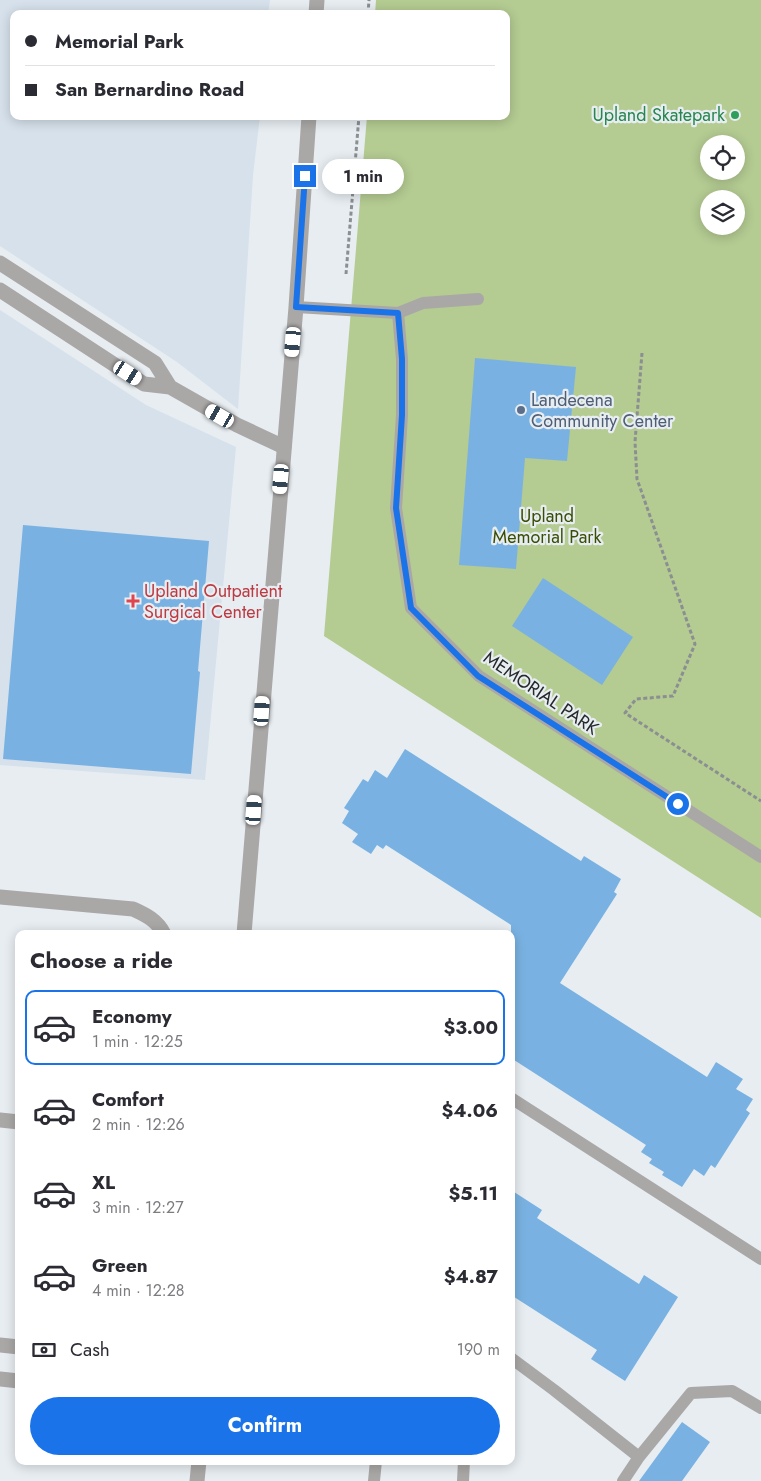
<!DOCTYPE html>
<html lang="en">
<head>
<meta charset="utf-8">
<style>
  :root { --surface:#fff; --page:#f2f2f3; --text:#2b2b33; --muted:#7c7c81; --line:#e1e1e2; --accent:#1a73e8 }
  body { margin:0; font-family:Jost,sans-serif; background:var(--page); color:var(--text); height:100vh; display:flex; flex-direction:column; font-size:19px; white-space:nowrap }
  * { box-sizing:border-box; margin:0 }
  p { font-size:16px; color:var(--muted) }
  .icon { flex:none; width:28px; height:28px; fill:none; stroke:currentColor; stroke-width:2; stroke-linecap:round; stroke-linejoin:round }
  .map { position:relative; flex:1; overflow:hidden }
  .panel { position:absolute; left:15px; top:930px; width:500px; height:535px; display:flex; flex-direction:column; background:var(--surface); border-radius:10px; box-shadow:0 2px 12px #0003 }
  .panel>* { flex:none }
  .banner { position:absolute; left:10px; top:10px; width:500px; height:110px; border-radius:10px; box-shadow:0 2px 12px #0003; display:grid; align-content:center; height:110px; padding:0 15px; background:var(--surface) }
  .buttons { position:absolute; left:700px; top:135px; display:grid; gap:10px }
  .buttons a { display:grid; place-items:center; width:45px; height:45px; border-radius:50%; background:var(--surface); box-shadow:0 2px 12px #0003; font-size:25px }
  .end { position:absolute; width:22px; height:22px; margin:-11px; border:6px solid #1a73e8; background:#fff; box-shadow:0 0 0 2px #fff }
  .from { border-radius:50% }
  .bubble { position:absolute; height:35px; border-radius:18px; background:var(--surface); box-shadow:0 2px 12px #0003; font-size:16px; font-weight:700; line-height:35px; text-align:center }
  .car { position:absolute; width:15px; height:30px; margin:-15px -8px; border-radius:6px; box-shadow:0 0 4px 1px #0007; background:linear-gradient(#fff 24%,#345 0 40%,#fff 0 76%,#345 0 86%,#fff 0) }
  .banner b { display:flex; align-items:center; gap:18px; height:48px; font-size:19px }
  .banner b+b { border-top:1px solid var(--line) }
  .banner i { width:12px; height:12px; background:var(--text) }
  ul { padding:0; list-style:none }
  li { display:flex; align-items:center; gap:15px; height:75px; margin:0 10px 8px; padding:0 5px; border:2px solid transparent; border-radius:10px }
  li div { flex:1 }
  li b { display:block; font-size:19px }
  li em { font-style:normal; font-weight:700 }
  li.active { border-color:var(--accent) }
  li>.icon { width:45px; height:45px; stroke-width:1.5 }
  h2 { padding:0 15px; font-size:22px; line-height:60px }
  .pay { display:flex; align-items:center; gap:12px; height:55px; padding:0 15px; font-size:19px }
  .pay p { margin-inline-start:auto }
  .cta { display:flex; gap:10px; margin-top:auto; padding:10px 15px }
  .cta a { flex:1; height:58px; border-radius:30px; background:var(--accent); color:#fff; font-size:20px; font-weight:700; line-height:58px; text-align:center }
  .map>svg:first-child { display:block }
  .built { fill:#d6e1eb }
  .green { fill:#b4cb92; fill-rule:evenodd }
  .building { fill:#79b2e2 }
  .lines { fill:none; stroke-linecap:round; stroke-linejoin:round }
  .path { stroke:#8b8f92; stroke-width:3; stroke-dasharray:4 2.5; stroke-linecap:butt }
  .service { stroke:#aaa7a7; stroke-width:12 }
  .minor { stroke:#aaa7a7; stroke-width:15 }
  .tertiary { stroke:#aaa7a7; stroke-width:15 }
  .route { stroke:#1a73e8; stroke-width:6 }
  .leisure-dot { fill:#2e9e5b; stroke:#e7edf1; stroke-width:2 }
  .service-dot { fill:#5c6f8a; stroke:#e7edf1; stroke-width:2 }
  .health-dot { fill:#e0444e; stroke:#e7edf1; stroke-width:2 }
  .labels { text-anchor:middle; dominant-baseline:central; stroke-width:4.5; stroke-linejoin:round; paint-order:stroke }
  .leisure-label { font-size:18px; fill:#27864d; stroke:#e7edf1; text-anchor:end }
  .service-label { font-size:18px; fill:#4e5e75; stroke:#e7edf1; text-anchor:start }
  .park-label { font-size:18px; fill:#394e03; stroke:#e7edf1 }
  .health-label { font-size:18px; fill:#be3a42; stroke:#e7edf1; text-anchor:start }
  .street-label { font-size:18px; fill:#26282a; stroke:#e7edf1 }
</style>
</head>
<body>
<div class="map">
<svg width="761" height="1481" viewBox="0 0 761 1481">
  <rect width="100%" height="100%" fill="#e7edf1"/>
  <!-- built -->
  <path class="built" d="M0,0H270L268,14H14V116H260L253,175L238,409L177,362L0,246Z
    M0,310L146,405L236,447L205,780L0,765Z"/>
  <!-- green -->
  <path class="green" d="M376,0H761V918L324,636L367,116H506V14H375ZM709,144H736V171H709ZM709,199H736V226H709Z"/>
  <!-- building -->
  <path class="building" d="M475,358L576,367L567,461L525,458L516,569L459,565Z
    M23,525L209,541L198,671L200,672L191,774L3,759Z
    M543,578L633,637L602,685L512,626Z
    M405,749L581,861L584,856L621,879L614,892L617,894L560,983L707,1077L716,1062L743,1079L736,1089L753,1099L746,1110L750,1113L715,1168L711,1165L704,1176L694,1169L682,1187L662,1175L664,1172L649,1163L652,1159L641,1152L646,1145L511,1058V925L386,845L383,849L377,845L371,854L352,842L358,834L342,823L349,811L344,808L363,779L368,782L375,770L387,778Z
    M511,1190L542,1210L537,1218L639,1284L644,1275L678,1297L625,1381L591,1359L597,1350L511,1295Z
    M682,1422L710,1442L682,1481H639Z"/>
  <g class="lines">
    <!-- path -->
    <path class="path" d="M368,14L369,0
      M346,274L359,116
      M642,353L635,442L637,479L695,644L673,696L636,699L625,713L761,801"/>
    <!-- service -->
    <path class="service" d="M296,307L398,313L423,303L478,299
      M398,313L402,359V415L396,508L411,608L479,676L761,857
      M511,1098L761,1259
      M511,1358L554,1390L639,1457
      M374,1481L376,1461
      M463,1481L464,1461
      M623,1481L639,1457L691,1393L732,1391L761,1408"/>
    <!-- minor -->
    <path class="minor" d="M0,263L155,363L170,387
      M0,290L144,384L170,387L237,425L284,447
      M0,897L133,909C146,915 157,920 164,934
      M0,1120L19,1122
      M0,1345L19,1347
      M0,1379L19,1381"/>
    <!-- tertiary -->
    <path class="tertiary" d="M316,14L317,0
      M244,934L296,307L309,116
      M197,1481L199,1461"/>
  </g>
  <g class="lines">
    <!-- route -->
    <path class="route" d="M305,176L296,307L398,313L402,359V415L396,508L411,608L478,676L678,804"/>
  </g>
  <!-- markers -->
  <circle class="leisure-dot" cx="735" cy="115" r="5"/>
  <circle class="service-dot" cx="521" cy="410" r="5"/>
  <path class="health-dot" d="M130.5 593.5h5v5h5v5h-5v5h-5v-5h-5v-5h5z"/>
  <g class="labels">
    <!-- leisure labels -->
    <g class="leisure-label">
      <text x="725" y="115">Upland Skatepark</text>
    </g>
    <!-- service labels -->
    <g class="service-label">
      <text x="531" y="400">Landecena<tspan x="531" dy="21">Community Center</tspan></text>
    </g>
    <!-- park labels -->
    <g class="park-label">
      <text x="547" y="516">Upland<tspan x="547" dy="21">Memorial Park</tspan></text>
    </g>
    <!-- health labels -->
    <g class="health-label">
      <text x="144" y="591">Upland Outpatient<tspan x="144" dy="21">Surgical Center</tspan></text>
    </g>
    <!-- street labels -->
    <g class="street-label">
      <text transform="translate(541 693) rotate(34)">MEMORIAL PARK</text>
    </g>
  </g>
</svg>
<div class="buttons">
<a><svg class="icon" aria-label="locate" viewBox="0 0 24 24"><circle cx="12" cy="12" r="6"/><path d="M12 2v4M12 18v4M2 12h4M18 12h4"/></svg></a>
<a><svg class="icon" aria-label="layers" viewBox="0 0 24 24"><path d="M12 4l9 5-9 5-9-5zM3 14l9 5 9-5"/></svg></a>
</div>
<i class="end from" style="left:678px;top:804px"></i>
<i class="end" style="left:305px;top:176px"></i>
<div class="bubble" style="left:322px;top:159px;width:82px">1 min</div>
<i class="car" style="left:293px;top:342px;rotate:185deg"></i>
<i class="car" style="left:128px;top:373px;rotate:123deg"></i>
<i class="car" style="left:220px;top:416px;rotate:300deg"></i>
<i class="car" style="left:281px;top:479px;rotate:185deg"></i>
<i class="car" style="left:262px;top:711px;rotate:4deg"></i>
<i class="car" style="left:254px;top:810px;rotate:4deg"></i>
<div class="banner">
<b><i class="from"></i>Memorial Park</b>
<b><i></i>San Bernardino Road</b>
</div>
<section class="panel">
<h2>Choose a ride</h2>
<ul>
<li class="active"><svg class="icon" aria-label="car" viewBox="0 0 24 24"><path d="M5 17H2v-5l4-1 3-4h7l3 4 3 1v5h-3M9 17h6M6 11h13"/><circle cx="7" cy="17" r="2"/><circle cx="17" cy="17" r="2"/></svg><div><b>Economy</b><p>1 min · 12:25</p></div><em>$3.00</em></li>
<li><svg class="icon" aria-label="car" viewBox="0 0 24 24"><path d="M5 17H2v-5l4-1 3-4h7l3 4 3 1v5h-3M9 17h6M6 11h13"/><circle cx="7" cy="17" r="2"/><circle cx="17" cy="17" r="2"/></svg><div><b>Comfort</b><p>2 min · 12:26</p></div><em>$4.06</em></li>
<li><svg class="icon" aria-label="car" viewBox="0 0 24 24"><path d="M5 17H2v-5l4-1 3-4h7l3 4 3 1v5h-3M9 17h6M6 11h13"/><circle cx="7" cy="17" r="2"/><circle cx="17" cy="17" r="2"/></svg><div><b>XL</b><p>3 min · 12:27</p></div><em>$5.11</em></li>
<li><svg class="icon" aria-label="car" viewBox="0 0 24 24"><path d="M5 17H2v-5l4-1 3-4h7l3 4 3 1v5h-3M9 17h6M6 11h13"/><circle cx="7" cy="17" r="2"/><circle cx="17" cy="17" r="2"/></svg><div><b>Green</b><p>4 min · 12:28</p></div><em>$4.87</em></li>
</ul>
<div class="pay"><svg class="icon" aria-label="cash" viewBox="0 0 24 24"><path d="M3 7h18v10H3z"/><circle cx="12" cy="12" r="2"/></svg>Cash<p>190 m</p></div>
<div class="cta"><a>Confirm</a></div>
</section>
</div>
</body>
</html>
